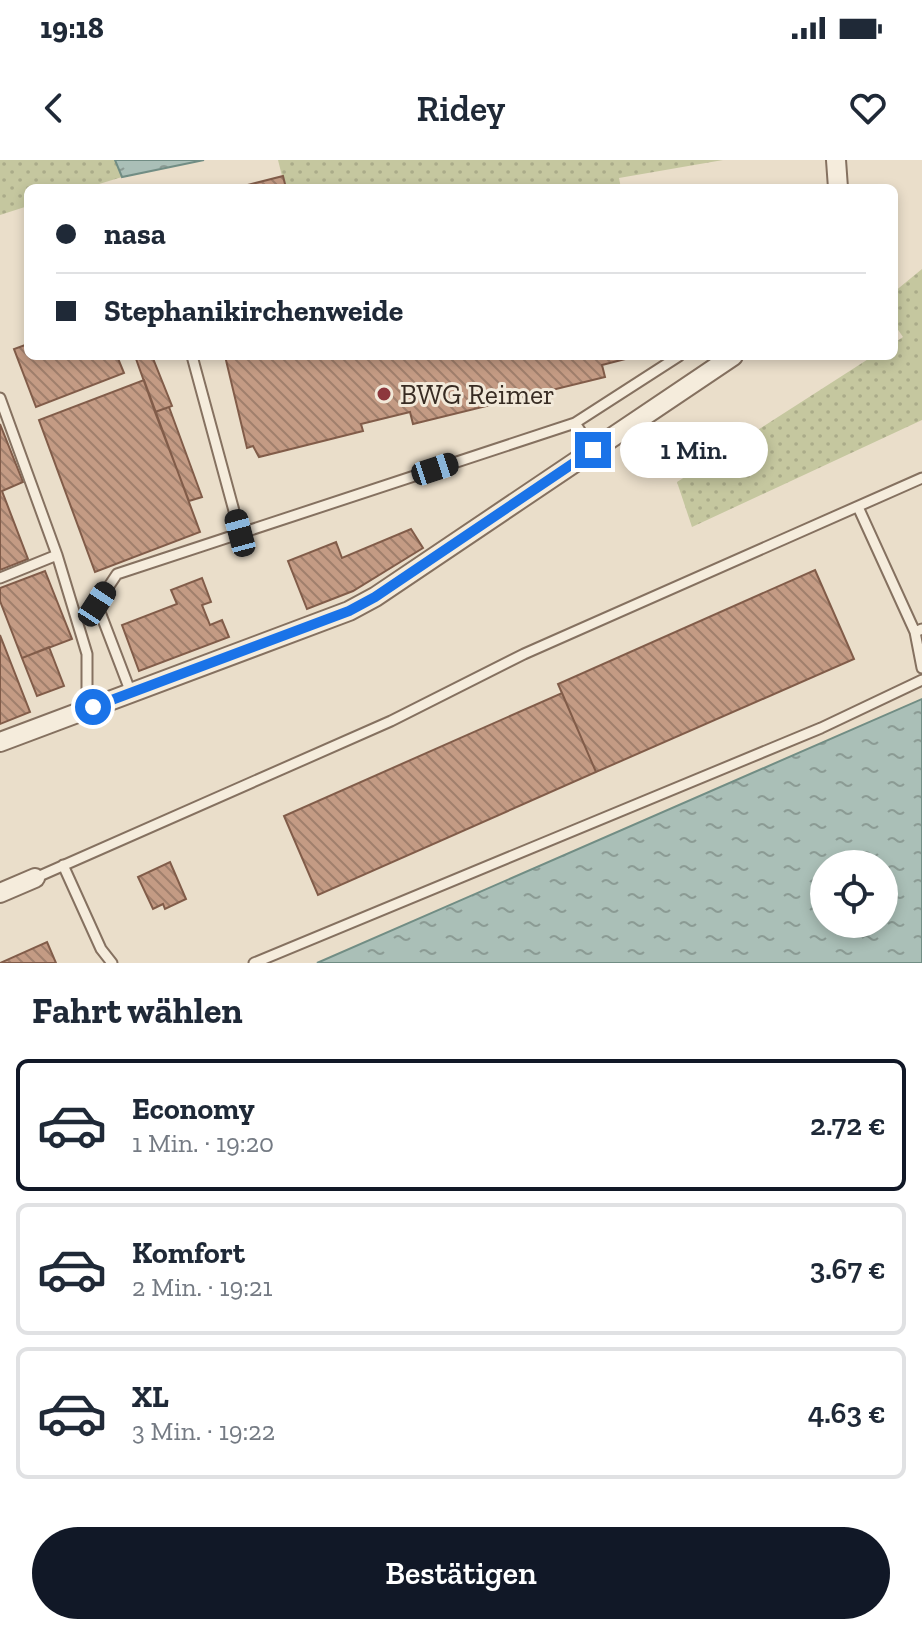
<!DOCTYPE html>
<html lang="de">
<head>
<meta charset="utf-8">
<style>
  :root { --surface:#fff; --page:#f6f6f7; --text:#1f2937; --muted:#747a83; --line:#e0e1e3; --accent:#111827 }
  body { margin:0; font-family:"Zilla Slab",serif; background:var(--page); color:var(--text); height:100vh; display:flex; flex-direction:column; font-size:30px; white-space:nowrap }
  * { box-sizing:border-box; margin:0 }
  p { font-size:26px; color:var(--muted) }
  .icon { flex:none; width:44px; height:44px; fill:none; stroke:currentColor; stroke-width:2; stroke-linecap:round; stroke-linejoin:round }
  .map { position:relative; height:803px; overflow:hidden }
  .sheet { display:flex; flex-direction:column; background:var(--surface); flex:1 }
  .sheet>* { flex:none }
  .top-card { position:absolute; left:24px; top:24px; width:874px; height:176px; border-radius:12px; box-shadow:0 4px 12px #0003; display:grid; align-content:center; height:176px; padding:0 32px; background:var(--surface) }
  .buttons { position:absolute; left:810px; top:690px; display:grid; gap:16px }
  .buttons a { display:grid; place-items:center; width:88px; height:88px; border-radius:50%; background:var(--surface); box-shadow:0 4px 12px #0003; font-size:40px }
  .end { position:absolute; width:36px; height:36px; margin:-18px; border:10px solid #1a73e8; background:#fff; box-shadow:0 0 0 4px #fff }
  .from { border-radius:50% }
  .bubble { position:absolute; height:56px; border-radius:28px; background:var(--surface); box-shadow:0 4px 12px #0003; font-size:26px; font-weight:600; line-height:56px; text-align:center }
  .car { position:absolute; width:24px; height:48px; margin:-24px -12px; border-radius:10px; box-shadow:0 0 6px 2px #0007; background:linear-gradient(#222 24%,#8ab4d8 0 40%,#222 0 76%,#8ab4d8 0 86%,#222 0) }
  .top-card b { display:flex; align-items:center; gap:28px; height:76px; font-size:30px }
  .top-card b+b { border-top:2px solid var(--line) }
  .top-card i { width:20px; height:20px; background:var(--text) }
  ul { padding:0; list-style:none }
  li { display:flex; align-items:center; gap:24px; height:132px; margin:0 16px 12px; padding:0 16px; border:4px solid var(--line); border-radius:12px }
  li div { flex:1 }
  li b { display:block; font-size:30px }
  li em { font-style:normal; font-weight:600 }
  li.on { border-color:var(--accent) }
  li>.icon { width:72px; height:72px; stroke-width:1.5 }
  h2 { padding:0 32px; font-size:36px; line-height:96px }
  .cta { display:flex; gap:16px; margin-top:auto; padding:16px 32px }
  .cta a { flex:1; height:92px; border-radius:48px; background:var(--accent); color:#fff; font-size:32px; font-weight:600; line-height:92px; text-align:center }
  .status { display:flex; justify-content:space-between; align-items:center; height:56px; padding:0 40px; background:var(--surface); direction:ltr }
  .status svg { height:22px; fill:currentColor }
  header { display:flex; justify-content:space-between; align-items:center; height:104px; padding:0 32px; background:var(--surface); font-size:36px; font-weight:600 }
  .map>svg:first-child { display:block }
  .grass { fill:url(#grass-dots) }
  .water { fill:url(#water-ripples); stroke:#718d84; stroke-width:2; fill-rule:evenodd }
  .building { fill:url(#building-back-hatch); stroke:#815c49; stroke-width:2 }
  .lines { fill:none; stroke-linecap:round; stroke-linejoin:round }
  .service-casing { stroke:#857160; stroke-width:13 }
  .minor-casing { stroke:#857160; stroke-width:22 }
  .service { stroke:#f5ecdc; stroke-width:9 }
  .minor { stroke:#f5ecdc; stroke-width:18 }
  .route { stroke:#1a73e8; stroke-width:10 }
  .poi-dot { fill:#8d373d; stroke:#f2e9d9; stroke-width:3 }
  .labels { text-anchor:middle; dominant-baseline:central; stroke-width:6; stroke-linejoin:round; paint-order:stroke }
  .poi-label { font-size:28px; fill:#372b22; stroke:#f2e9d9; text-anchor:start }
</style>
</head>
<body>
<div class="status"><b>19:18</b><svg viewBox="0 0 49 12"><path d="M0 12V9h3v3zM5 12V6h3v6zM10 12V3h3v9zM15 12V0h3v12zM26 1h20v11H26zM47 4h2v5h-2z"/></svg></div>
<header><svg class="icon" aria-label="back" viewBox="0 0 24 24"><path d="M15 5l-7 7 7 7"/></svg>Ridey<svg class="icon" aria-label="heart" viewBox="0 0 24 24"><path d="M12 20l-8-8c-3-5 5-10 8-4 3-6 11-1 8 4z"/></svg></header>
<div class="map">
<svg width="922" height="803" viewBox="0 0 922 803">
  <defs>
    <pattern id="grass-dots" width="8" height="8" patternUnits="userSpaceOnUse" patternTransform="scale(2)"><rect width="8" height="8" fill="#c5c79f"/><path d="M2 2h.1M6 6h.1" fill="none" stroke="#aaab89" stroke-width="1.8" stroke-linecap="round"/></pattern>
    <pattern id="water-ripples" width="26" height="14" patternUnits="userSpaceOnUse" patternTransform="scale(2)"><rect width="26" height="14" fill="#aabfb7"/><path d="M2 4q2-2 4 0t4 0M15 11q2-2 4 0t4 0" fill="none" stroke="#8b9b94"/></pattern>
    <pattern id="building-back-hatch" width="6" height="6" patternUnits="userSpaceOnUse" patternTransform="scale(2)"><rect width="6" height="6" fill="#c49b84"/><path d="M-1 5l2 2M0 0l6 6M5-1l2 2" fill="none" stroke="#a07f6c"/></pattern>
  </defs>
  <rect width="100%" height="100%" fill="#eadeca"/>
  <!-- grass -->
  <path class="grass" d="M0,0H115L122,17L86,28H28V46L0,55Z
    M278,0H723L619,18L621,28H285Z
    M922,109V260L692,367L677,322L873,196H894V183L903,177L894,164V132Z"/>
  <!-- water -->
  <path class="water" d="M115,0H204L122,17Z
    M922,539V803H317ZM884,704V764H824V704Z"/>
  <!-- building -->
  <path class="building" d="M283,16L286,28H236Z
    M28,184V196H117L124,213L36,247L14,189Z
    M135,196H152L172,246L155,252Z
    M225,196H637L602,205L605,217L413,264L410,252L361,264L363,271L259,297L253,286L247,288Z
    M144,220L200,372L95,412L39,260Z
    M169,247L202,337L189,341L155,252Z
    M0,264L23,322L2,331L28,399L0,410Z
    M411,369L423,388L353,431L307,449L288,401L336,382L342,398Z
    M815,410L854,499L596,612L558,524Z
    M45,411L72,479L22,498L0,441V428Z
    M202,418L211,442L202,445L210,465L222,460L229,477L139,511L122,465L177,444L171,430Z
    M0,475L30,552L0,564Z
    M49,487L64,526L37,536L22,498Z
    M562,533L596,612L318,735L284,656Z
    M170,702L186,739L165,749L163,744L153,749L138,717Z
    M47,782L56,803H0Z"/>
  <g class="lines">
    <!-- service casing -->
    <g class="service-casing">
      <path id="service" d="M192,196L240,373
        M0,238L57,395L87,494V530L93,547
        M575,263L593,290
        M858,347L915,472L922,469
        M0,418L57,395
        M915,472L922,508
        M131,533L97,444L117,414L575,263L679,196
        M63,705L101,789L112,803
        M35,718L391,561L524,494L922,318
        M254,803L821,568L922,520"/>
    </g>
    <!-- minor casing -->
    <g class="minor-casing">
      <path id="minor" d="M836,0L838,28
        M0,582L349,451L375,437L733,196
        M0,733L35,718"/>
    </g>
    <!-- service -->
    <use href="#service" class="service"/>
    <!-- minor -->
    <use href="#minor" class="minor"/>
  </g>
  <g class="lines">
    <!-- route -->
    <path class="route" d="M93,547L349,451L375,437L593,290"/>
  </g>
  <!-- markers -->
  <circle class="poi-dot" cx="384" cy="234" r="8"/>
  <g class="labels">
    <!-- poi labels -->
    <g class="poi-label">
      <text x="400" y="234">BWG Reimer</text>
    </g>
  </g>
</svg>
<div class="buttons">
<a><svg class="icon" aria-label="locate" viewBox="0 0 24 24"><circle cx="12" cy="12" r="6"/><path d="M12 2v4M12 18v4M2 12h4M18 12h4"/></svg></a>
</div>
<i class="end from" style="left:93px;top:547px"></i>
<i class="end" style="left:593px;top:290px"></i>
<div class="bubble" style="left:620px;top:262px;width:148px">1 Min.</div>
<i class="car" style="left:435px;top:309px;rotate:72deg"></i>
<i class="car" style="left:240px;top:373px;rotate:345deg"></i>
<i class="car" style="left:97px;top:444px;rotate:33deg"></i>
<div class="top-card">
<b><i class="from"></i>nasa</b>
<b><i></i>Stephanikirchenweide</b>
</div>
</div>
<section class="sheet">
<h2>Fahrt wählen</h2>
<ul>
<li class="on"><svg class="icon" aria-label="car" viewBox="0 0 24 24"><path d="M5 17H2v-5l4-1 3-4h7l3 4 3 1v5h-3M9 17h6M6 11h13"/><circle cx="7" cy="17" r="2"/><circle cx="17" cy="17" r="2"/></svg><div><b>Economy</b><p>1 Min. · 19:20</p></div><em>2.72 €</em></li>
<li><svg class="icon" aria-label="car" viewBox="0 0 24 24"><path d="M5 17H2v-5l4-1 3-4h7l3 4 3 1v5h-3M9 17h6M6 11h13"/><circle cx="7" cy="17" r="2"/><circle cx="17" cy="17" r="2"/></svg><div><b>Komfort</b><p>2 Min. · 19:21</p></div><em>3.67 €</em></li>
<li><svg class="icon" aria-label="car" viewBox="0 0 24 24"><path d="M5 17H2v-5l4-1 3-4h7l3 4 3 1v5h-3M9 17h6M6 11h13"/><circle cx="7" cy="17" r="2"/><circle cx="17" cy="17" r="2"/></svg><div><b>XL</b><p>3 Min. · 19:22</p></div><em>4.63 €</em></li>
</ul>
<div class="cta"><a>Bestätigen</a></div>
</section>
</body>
</html>
